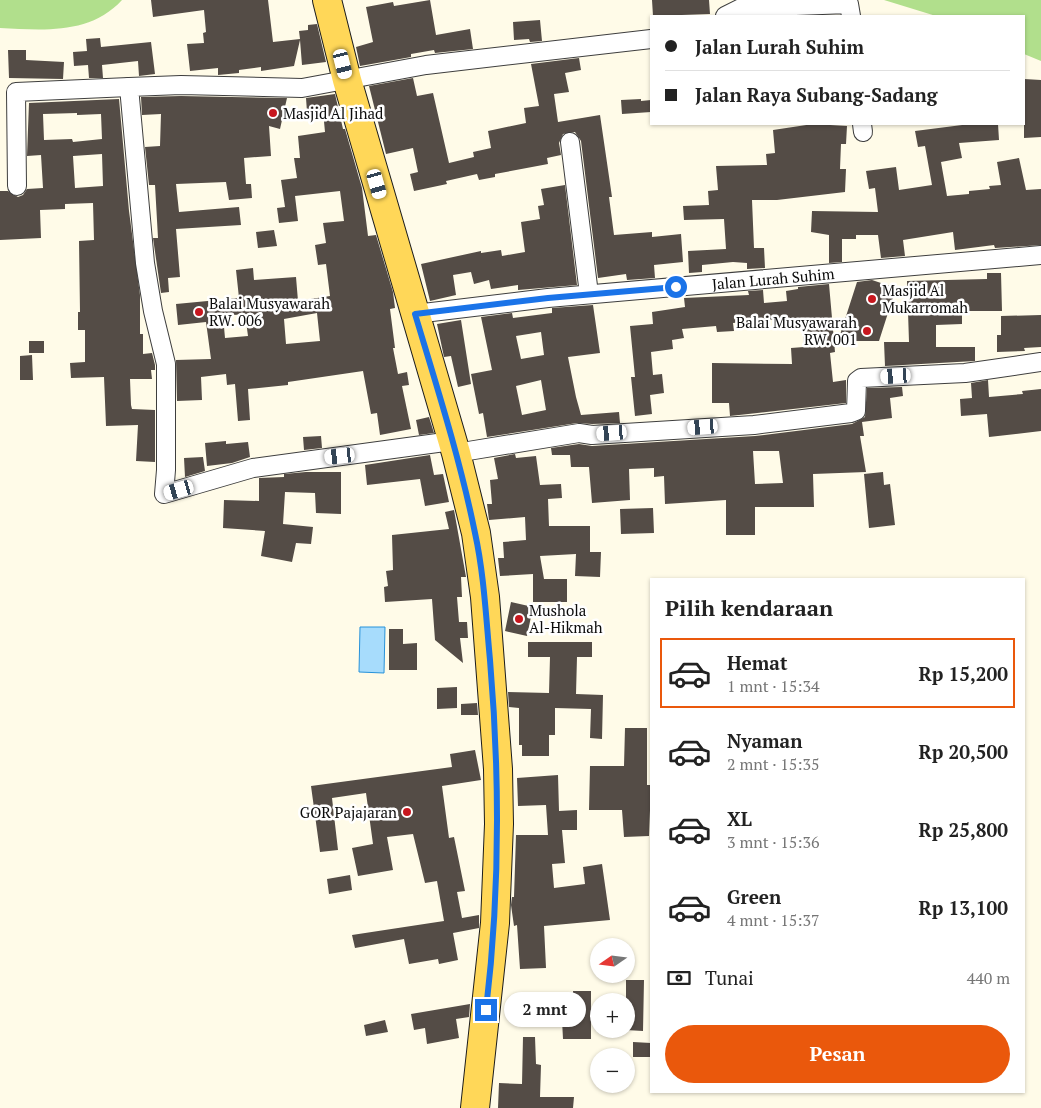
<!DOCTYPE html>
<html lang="id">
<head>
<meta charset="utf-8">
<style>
  :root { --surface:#fff; --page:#f6f6f6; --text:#222; --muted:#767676; --line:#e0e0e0; --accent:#ea580c }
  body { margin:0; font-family:"PT Serif",serif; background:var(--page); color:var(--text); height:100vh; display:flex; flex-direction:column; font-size:19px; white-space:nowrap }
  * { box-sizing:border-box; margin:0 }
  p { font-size:16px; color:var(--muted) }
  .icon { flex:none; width:28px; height:28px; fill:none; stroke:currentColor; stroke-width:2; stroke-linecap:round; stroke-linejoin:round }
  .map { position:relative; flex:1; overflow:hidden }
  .drawer { position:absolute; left:650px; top:578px; width:375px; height:515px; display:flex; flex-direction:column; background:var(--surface); border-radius:0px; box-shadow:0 1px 4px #0004 }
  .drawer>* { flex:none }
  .banner { position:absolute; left:650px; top:15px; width:375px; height:110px; border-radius:0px; box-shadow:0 1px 4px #0004; display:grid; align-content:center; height:110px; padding:0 15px; background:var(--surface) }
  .needle { width:32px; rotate:256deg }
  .fabs { position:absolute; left:590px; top:938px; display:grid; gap:10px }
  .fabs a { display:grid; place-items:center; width:45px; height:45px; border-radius:50%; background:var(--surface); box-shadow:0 1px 4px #0004; font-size:25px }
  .end { position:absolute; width:22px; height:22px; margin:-11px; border:6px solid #1a73e8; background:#fff; box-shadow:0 0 0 2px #fff }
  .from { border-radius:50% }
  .bubble { position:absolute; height:35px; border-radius:18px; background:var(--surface); box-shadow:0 1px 4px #0004; font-size:16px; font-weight:700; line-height:35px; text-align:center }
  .car { position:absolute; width:15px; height:30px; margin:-15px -8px; border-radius:6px; box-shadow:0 0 4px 1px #0007; background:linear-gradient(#fff 24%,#345 0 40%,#fff 0 76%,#345 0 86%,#fff 0) }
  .banner b { display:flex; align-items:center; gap:18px; height:48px; font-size:19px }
  .banner b+b { border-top:1px solid var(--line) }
  .banner i { width:12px; height:12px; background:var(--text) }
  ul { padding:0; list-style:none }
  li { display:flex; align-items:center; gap:15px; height:70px; margin:0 10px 8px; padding:0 5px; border:2px solid transparent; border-radius:0px }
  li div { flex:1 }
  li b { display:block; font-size:19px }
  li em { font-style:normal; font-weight:700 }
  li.active { border-color:var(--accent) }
  li>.icon { width:45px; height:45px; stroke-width:1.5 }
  h2 { padding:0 15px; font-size:22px; line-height:60px }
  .pay { display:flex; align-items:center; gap:12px; height:55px; padding:0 15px; font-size:19px }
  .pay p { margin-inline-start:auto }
  .button { display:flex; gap:10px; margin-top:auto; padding:10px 15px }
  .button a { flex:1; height:58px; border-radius:30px; background:var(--accent); color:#fff; font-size:20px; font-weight:700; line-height:58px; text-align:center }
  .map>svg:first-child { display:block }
  .forest { fill:#b1df8c }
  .water { fill:#a7dcfc; stroke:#2792da }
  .building { fill:#544c46; fill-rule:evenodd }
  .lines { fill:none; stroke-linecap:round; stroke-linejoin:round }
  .minor-casing { stroke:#3e3e3e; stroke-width:20 }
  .primary-casing { stroke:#1c1c1c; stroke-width:30 }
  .minor { stroke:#fff; stroke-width:18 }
  .primary { stroke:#ffd758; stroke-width:28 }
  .route { stroke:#1a73e8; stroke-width:6 }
  .poi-dot { fill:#c7171e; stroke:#fff; stroke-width:2 }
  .labels { text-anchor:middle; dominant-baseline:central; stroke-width:5; stroke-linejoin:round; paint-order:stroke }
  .poi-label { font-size:15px; fill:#0b0b0b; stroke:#fff; text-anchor:start }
  .street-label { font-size:15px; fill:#0b0b0b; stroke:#fff }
</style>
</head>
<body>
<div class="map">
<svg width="1041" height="1108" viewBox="0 0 1041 1108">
  <rect width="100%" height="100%" fill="#fffbe8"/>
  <!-- forest -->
  <path class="forest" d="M0,0H122C90,35 43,30 0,28Z
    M884,0H1041V61L1024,54V16H936Z"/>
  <!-- water -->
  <path class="water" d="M360,627H385L384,673L359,672Z"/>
  <!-- building -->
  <path class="building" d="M151,0H268L273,42L300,39L299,31L308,30V25L317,24L326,62L302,65L300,40L294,66L261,71V67L239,70V73L218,75V68L190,71L187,44L204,43L203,33L206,32L204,10L153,17Z
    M430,0L436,35L470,29L473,49L435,53L434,50L411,54V57L360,66L356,47L373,42L366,7L393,2L394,6Z
    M652,0H709L710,14L653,16Z
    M540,20L542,41L530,42L529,39L514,40L513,22Z
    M100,38L101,47L151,42L155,74L139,76L138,61L102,65L103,78H89L88,65L74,66L73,52L87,51L86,39Z
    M8,50H26V60L64,62L63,79L9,78Z
    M579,58L581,70L565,73L569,92L554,94L558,122L600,115L612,197H609L614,235L652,232V237L681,234L683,262L654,265L655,278L627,280L626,274L598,278L581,141L575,132L563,134L559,143L561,155L547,158L548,164L495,174V177L479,180L477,174L446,181L447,184L414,191L410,174L418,172L413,148L386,154L369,86L413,78L417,96L433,93L449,163L474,157L473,152L491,148L488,131L526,123L524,108L539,106L531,64Z
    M1024,79L1041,80V137L1024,138Z
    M335,94L343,129H345L362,188L368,236L376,235L393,292L395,308L390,309L395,348H393L398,374L407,372L409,385L402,386L411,429L380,435L377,413L371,414L363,371L288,382V385L248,389L250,420L238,421L235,384L227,385L226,374L201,377L202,400L177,401L176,360L211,359L206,322L178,325L176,304L239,298L236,270L253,268L254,280L296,277L298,301L330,296L326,264L318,265L315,245L326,243L323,223L344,221L340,191L295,196L298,221L279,223L277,208L285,207L281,180L297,178L294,158H300L298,136L325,132L323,111L307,112L306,98ZM317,313L320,341L286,344L284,319ZM245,314L248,336L225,338L223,316Z
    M181,96L287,98L280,129L269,126L271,156L244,158L246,184H251L252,198L229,200L226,182L176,184L179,212L239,207L241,225L176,229L180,277L168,278L169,292L161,293L153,238H158L155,185H149L145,147L160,146L161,114L142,115L141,97Z
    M119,99L129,211L140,295V334H143V354L152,353L155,365V370H151L152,379H130L131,405L132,409L155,410V462L136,461L138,425L106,426L104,377L71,378L70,363L85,362V330H78V312H80L79,241L94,240L93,203L65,204V209L40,210L41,238L0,240V191H8L18,197L23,195L27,189L43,188L41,155L27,156L29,103ZM77,113V115L101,114L102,139L73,142L72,139L44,140L43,114ZM102,154L103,186L75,188L73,156Z
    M641,99V101L651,100V112L622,114L621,100Z
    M813,124L847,126L846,144H841L840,169H846L845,192L777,200H752L754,248H764L765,268L747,269V263L733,262L702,265V272L689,273L688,251L726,249L724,219L684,220L683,206L709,205L708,191L718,190L716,166L767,165L766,154L775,153L773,130Z
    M970,124H998L999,140L959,143L962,158L941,162L947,196L969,194V191L990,189L989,186L1001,185L997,162L1019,158L1026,190L1041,189V245L995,248L994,245L955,250L953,232L903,240L905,256L881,258L878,235H856V239H842V262L829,263V235L811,232L812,211L878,212L875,188L869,189L866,171L896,167L899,190L932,185L925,146L918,147L915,131Z
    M565,185L577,285L518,290V285L491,289L489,280L474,284L471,272L453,275L456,295L430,301L421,264L481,251V253L501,250L502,256L525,252L521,222L540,219L538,206L544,205L541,189Z
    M274,230L277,246L258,248L256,232Z
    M987,273H1001L1002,311H962V324L936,325V347H975V361L885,366L884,342H909L907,281L987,279Z
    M872,280L896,288L879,341H838L857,282Z
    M829,284L835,352L830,353L833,382L846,380V403L730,416L729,403H712V363L792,364L791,348L804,347L802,318H789L733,323L734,331L717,332L716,326L682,329L684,338L672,340L673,349L651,352L653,375L662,374L664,393L650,395L652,414L635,416L631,377H635L630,326L653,324L652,312L685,307L684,298L749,295L748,291L763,290L764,303L787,301L786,291L798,289V287Z
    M593,305L600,353L568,357L576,397L581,415L619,412L620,423L592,424L577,423L487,437L483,413L479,414L471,374L492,370L481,317L512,313L513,318L552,313V308ZM541,332L544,355L521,359L516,336ZM541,380L546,410L522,415L516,386Z
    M1041,315V347L1024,348L1025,351L997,352V335H1001V316Z
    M461,320L471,384L458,387L451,356L444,357L437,324Z
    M29,341H44V353H29Z
    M32,355L33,380H20V356Z
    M988,380L989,397L1023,394L1022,391L1041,389V431L989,437L987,414L961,416L960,399L972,398L971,383Z
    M902,387L903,396L890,398L892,418L862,422L864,436H860L866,472L813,474L814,507H755V535H726V500L665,504L664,476L654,477V468L629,469L630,500L592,503L589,467H571L570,455H552L551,448L579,444L592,446L755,436L852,424L865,417L867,388ZM753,451H779L783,483L755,484Z
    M429,417L434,433L419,435L416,420Z
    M321,436L322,448L304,450L303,437Z
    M226,441V444L248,442L250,457L232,463L207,466L205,443Z
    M515,454L516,458L536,456L540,485L561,484L562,498L548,499L549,526H590V552H601L600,577L575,576L576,554L540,556L544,579H567V602H533V574L500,576L498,558H504L503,542L526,540L525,517L489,520L487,504H492L490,480L498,479L494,458Z
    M430,455L434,475L443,474L449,502L425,506L420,479L367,485L365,465Z
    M203,457L205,471L185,477L184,458Z
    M306,472H341V514L316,513L315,493L285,492L283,524L313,527L311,544L296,543L292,562L261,556L265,531L223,528L224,500L259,501V478L284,477V474Z
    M883,472L884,485L890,484L895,525L869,528L864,474Z
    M653,508L654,533L621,534L620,509Z
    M454,510L466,577H461L462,597H457L459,622H467L468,638H460L463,663L435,640L432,599L385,602L384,587L388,586L386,571L393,570L392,535L449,529L445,512Z
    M511,602L533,607L527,636L505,631Z
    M389,629H403V644L417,643V670H389Z
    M528,642H592V657H577L576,694L603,695L602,739L590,738L591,709L555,708V735H549V756H522V745H519V708L509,707L508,692L549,693L550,657H528Z
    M457,687V708L437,709V688Z
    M477,703L478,715H461V704Z
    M625,728H647V785H651L649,836L624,837L622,810H589L590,766H624Z
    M475,750L481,780L442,786L449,838L454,837L465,891L457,892L462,918L479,915V928L453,933L458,960L439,964L438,959L409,964L404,939L355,948L352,935L444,921L437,881L425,883L413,834L387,837L393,870L358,876L352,848L373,844L366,793L332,798L338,850L320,852L311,786L452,767L450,754Z
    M558,775L559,811L577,810V830H562L565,863L552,864L554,888L585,884L583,867L602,864L610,920L544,926L546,968L520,969L517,925L514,926L511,905L512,897H514L516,835H548L546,805L518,806L517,778Z
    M350,875L352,890L329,894L327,879Z
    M626,980H644L643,1031L626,1030Z
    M573,991H591V1039H563L562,1020H574Z
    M470,1004L469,1017L456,1019L459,1038L427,1044L425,1028L414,1030L411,1014Z
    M385,1020L388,1032L366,1036L364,1025Z
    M523,1037H535L536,1064L541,1065L540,1097H574L573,1108H498L499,1083L522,1084Z
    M633,1042L651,1043V1057H633Z"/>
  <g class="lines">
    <!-- minor casing -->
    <g class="minor-casing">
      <g id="minor">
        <path d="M725,16L741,8L849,4L851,16"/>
        <path d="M862,124L863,132"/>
        <path d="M570,142L589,294"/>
        <path d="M17,186L16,92L129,87"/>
        <path id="s1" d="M415,314L548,298L1041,255"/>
        <path d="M452,441L253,468L164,494L166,470V364L153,311L145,263L129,87L181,85L302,88L426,65L651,39"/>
        <path d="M456,453L579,433L592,435L754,425L851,413L856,411L857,381L861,378L965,373L1041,362"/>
      </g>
    </g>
    <!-- primary casing -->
    <g class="primary-casing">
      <path id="primary" d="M327,0L347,80L456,453L476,533L485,597L498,769L499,824L495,923L475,1108"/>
    </g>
    <!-- minor -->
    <use href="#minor" class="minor"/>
    <!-- primary -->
    <use href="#primary" class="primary"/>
  </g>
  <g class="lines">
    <!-- route -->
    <path class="route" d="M486,1010C500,893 500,777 490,660C486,618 484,574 475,533C460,459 437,387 415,314L548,298L676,287"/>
  </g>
  <!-- markers -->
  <g class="poi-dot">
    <circle cx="273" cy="113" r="5"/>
    <circle cx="872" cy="299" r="5"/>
    <circle cx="199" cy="312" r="5"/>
    <circle cx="867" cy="331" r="5"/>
    <circle cx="519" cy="619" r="5"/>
    <circle cx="407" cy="812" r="5"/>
  </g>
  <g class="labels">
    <!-- poi labels -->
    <g class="poi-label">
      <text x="283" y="113">Masjid Al Jihad</text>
      <text x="882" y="290">Masjid Al<tspan x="882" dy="17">Mukarromah</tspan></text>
      <text x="209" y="303">Balai Musyawarah<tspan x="209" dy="17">RW. 006</tspan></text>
      <text x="857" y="322" text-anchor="end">Balai Musyawarah<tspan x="857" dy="17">RW. 001</tspan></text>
      <text x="529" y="610">Mushola<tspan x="529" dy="17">Al-Hikmah</tspan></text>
      <text x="397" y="812" text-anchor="end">GOR Pajajaran</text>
    </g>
    <!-- street labels -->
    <g class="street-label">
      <text stroke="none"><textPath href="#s1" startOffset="360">Jalan Lurah Suhim</textPath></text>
    </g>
  </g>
</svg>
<div class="fabs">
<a><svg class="needle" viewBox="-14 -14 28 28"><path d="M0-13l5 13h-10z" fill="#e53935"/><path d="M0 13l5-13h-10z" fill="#767676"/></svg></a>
<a>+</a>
<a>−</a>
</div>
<i class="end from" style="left:676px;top:287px"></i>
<i class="end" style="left:486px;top:1010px"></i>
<div class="bubble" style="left:504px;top:992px;width:82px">2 mnt</div>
<i class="car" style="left:343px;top:64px;rotate:166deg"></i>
<i class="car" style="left:377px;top:184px;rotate:164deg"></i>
<i class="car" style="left:896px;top:376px;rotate:267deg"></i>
<i class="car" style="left:703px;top:427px;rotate:266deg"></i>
<i class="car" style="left:612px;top:433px;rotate:266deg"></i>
<i class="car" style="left:340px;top:456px;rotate:264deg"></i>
<i class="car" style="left:179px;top:490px;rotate:254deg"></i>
<div class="banner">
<b><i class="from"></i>Jalan Lurah Suhim</b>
<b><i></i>Jalan Raya Subang-Sadang</b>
</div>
<section class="drawer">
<h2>Pilih kendaraan</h2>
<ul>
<li class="active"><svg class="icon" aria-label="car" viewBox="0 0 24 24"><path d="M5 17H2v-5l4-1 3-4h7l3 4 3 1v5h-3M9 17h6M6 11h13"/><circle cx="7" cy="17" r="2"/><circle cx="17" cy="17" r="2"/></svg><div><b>Hemat</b><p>1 mnt · 15:34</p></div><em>Rp 15,200</em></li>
<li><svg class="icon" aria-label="car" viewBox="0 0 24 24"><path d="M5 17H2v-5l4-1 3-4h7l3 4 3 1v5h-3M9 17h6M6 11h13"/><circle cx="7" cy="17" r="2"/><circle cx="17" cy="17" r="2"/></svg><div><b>Nyaman</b><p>2 mnt · 15:35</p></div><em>Rp 20,500</em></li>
<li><svg class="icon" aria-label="car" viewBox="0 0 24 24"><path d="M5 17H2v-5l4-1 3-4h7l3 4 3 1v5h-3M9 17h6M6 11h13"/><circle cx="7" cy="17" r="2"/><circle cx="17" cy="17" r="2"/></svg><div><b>XL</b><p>3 mnt · 15:36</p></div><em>Rp 25,800</em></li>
<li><svg class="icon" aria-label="car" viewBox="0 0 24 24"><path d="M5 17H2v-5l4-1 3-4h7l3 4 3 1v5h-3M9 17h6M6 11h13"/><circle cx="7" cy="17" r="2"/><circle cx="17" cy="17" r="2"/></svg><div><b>Green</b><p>4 mnt · 15:37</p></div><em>Rp 13,100</em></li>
</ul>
<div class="pay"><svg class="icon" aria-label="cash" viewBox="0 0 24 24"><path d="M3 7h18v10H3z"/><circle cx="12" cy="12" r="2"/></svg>Tunai<p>440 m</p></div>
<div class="button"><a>Pesan</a></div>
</section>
</div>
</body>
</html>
